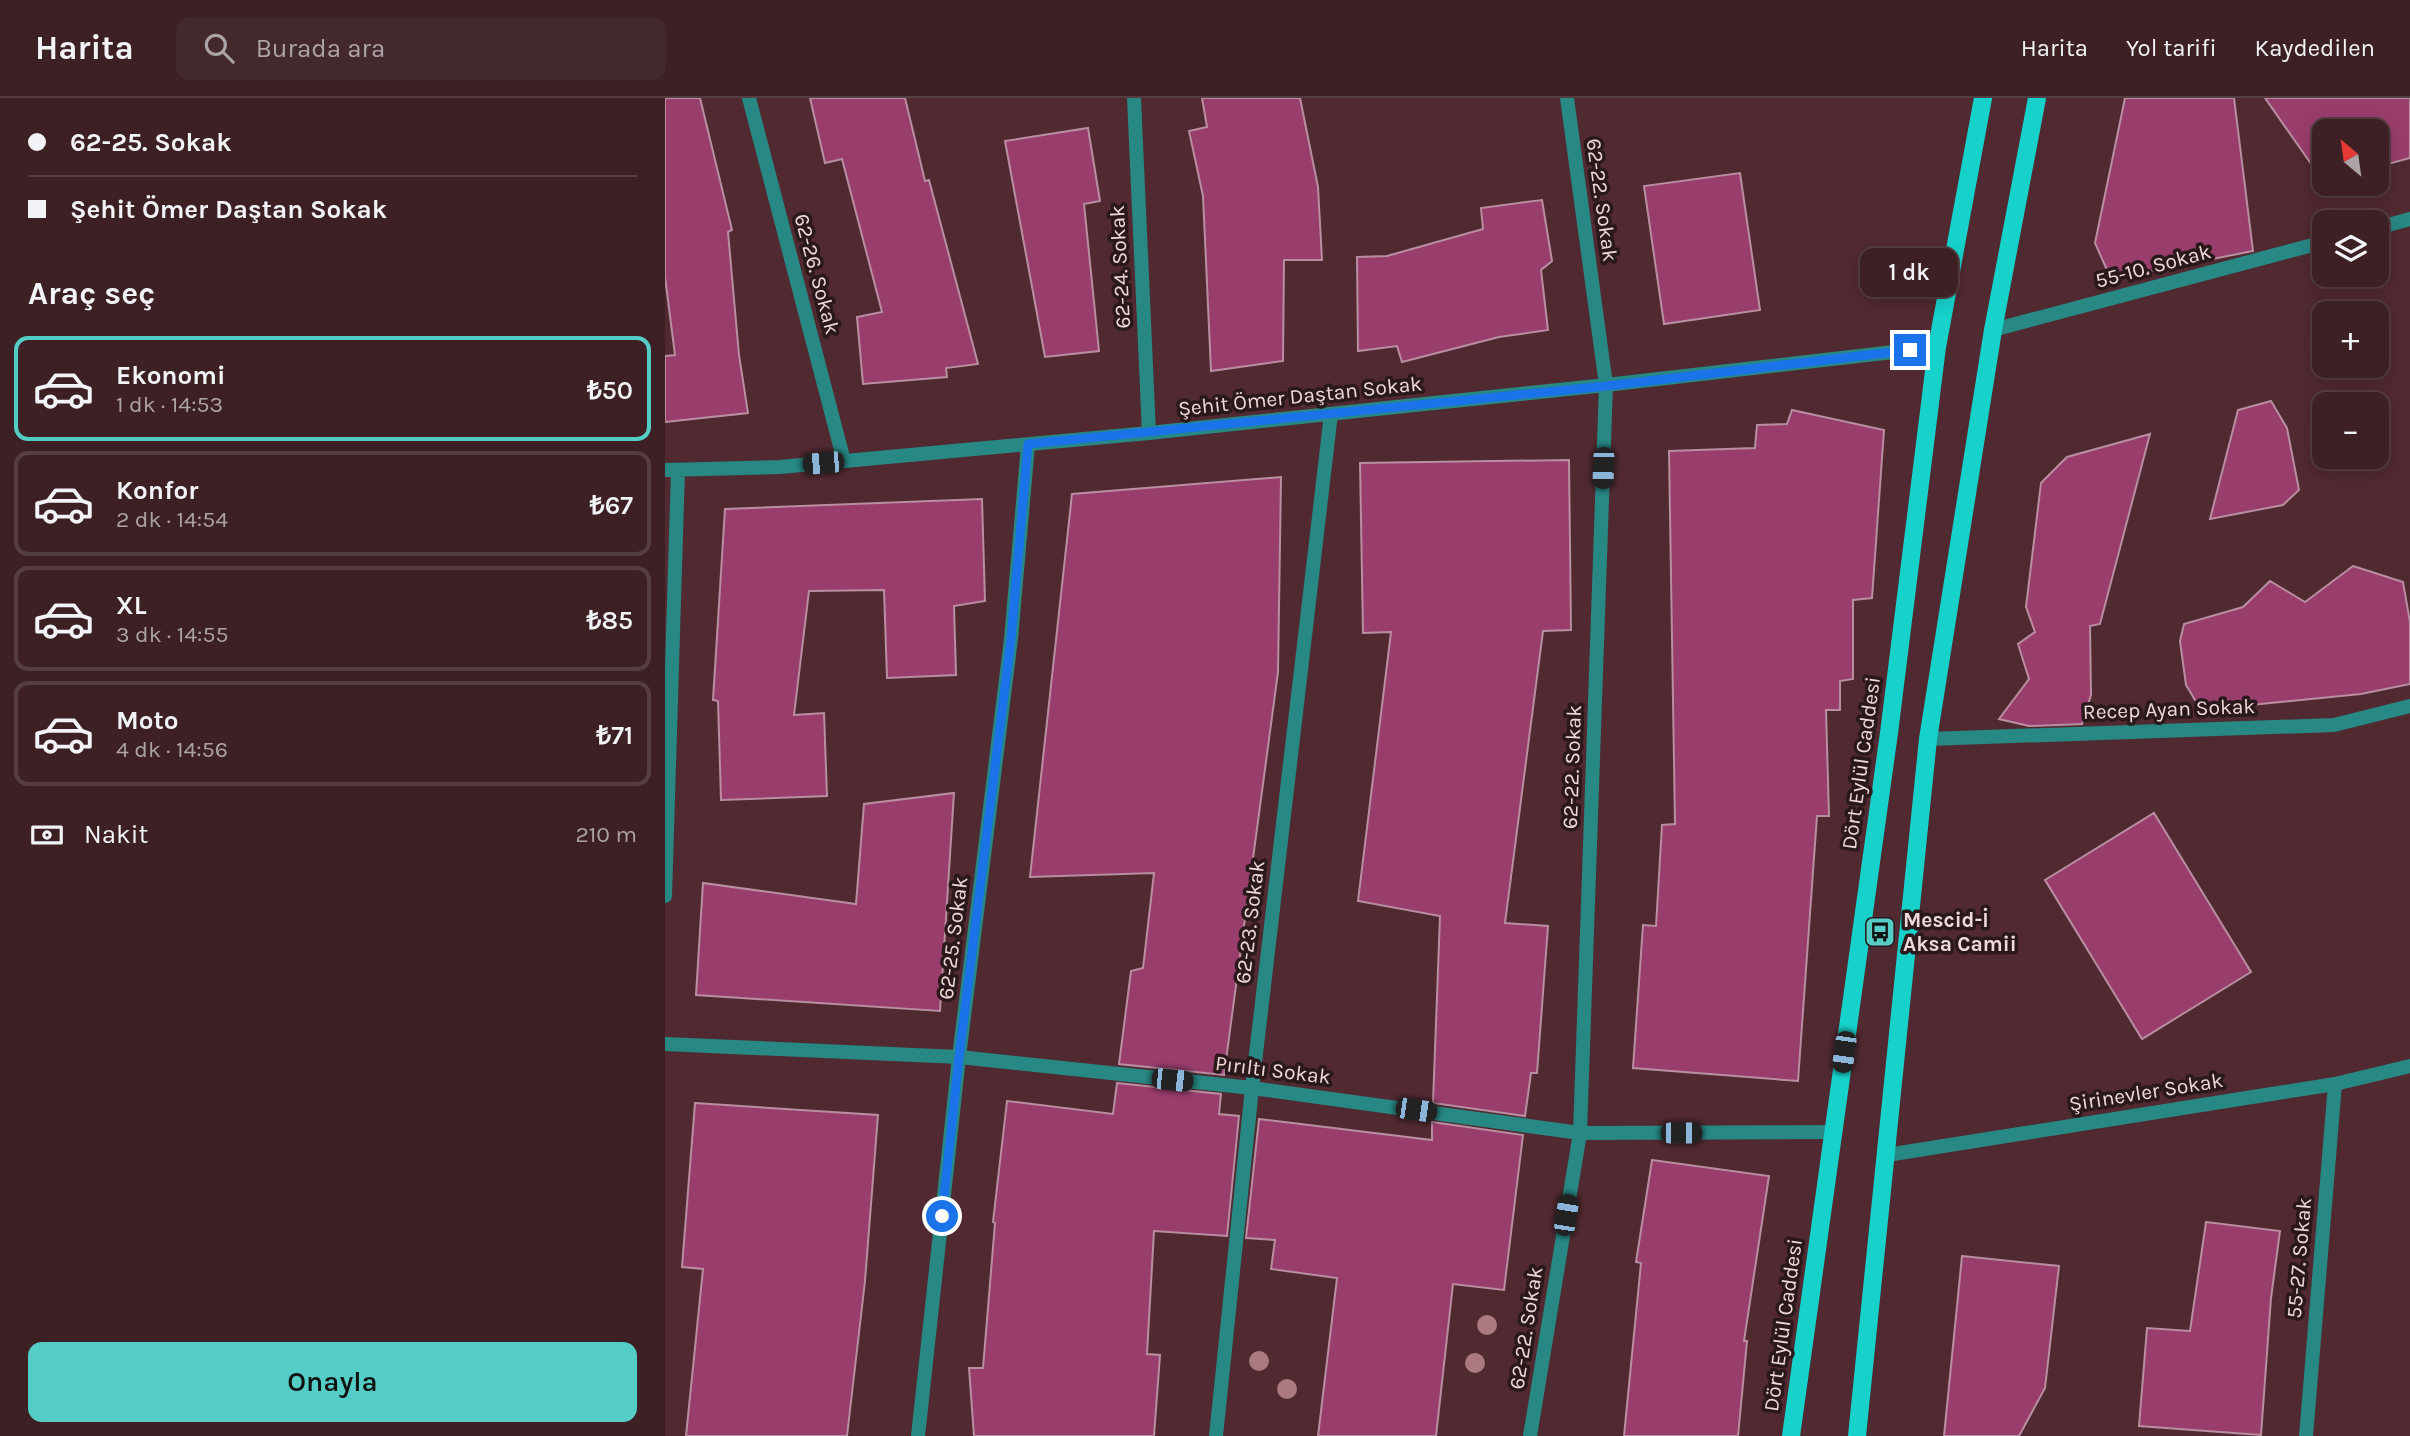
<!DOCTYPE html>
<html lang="tr">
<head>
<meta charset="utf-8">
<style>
  :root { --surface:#3c2024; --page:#43282c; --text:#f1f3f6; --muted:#aca3a6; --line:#553e41; --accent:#54cdc7 }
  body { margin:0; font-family:Karla,sans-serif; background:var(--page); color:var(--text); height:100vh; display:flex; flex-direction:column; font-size:26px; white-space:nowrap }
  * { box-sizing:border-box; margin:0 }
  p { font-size:23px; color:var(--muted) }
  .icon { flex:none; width:38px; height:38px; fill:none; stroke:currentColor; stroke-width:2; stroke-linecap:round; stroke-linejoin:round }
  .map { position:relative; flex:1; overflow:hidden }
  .side { display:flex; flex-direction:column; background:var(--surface); width:665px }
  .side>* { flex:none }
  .hud { display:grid; align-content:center; height:154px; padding:0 28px; background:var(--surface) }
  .needle { width:46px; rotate:331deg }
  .controls { position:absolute; left:1647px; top:21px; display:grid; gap:14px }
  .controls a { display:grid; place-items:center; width:77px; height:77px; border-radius:14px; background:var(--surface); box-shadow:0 4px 18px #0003,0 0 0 2px var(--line); font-size:35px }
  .end { position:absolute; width:32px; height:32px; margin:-16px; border:9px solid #1a73e8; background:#fff; box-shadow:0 0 0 4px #fff }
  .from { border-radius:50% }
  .bubble { position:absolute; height:49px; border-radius:14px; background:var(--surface); box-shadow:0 4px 18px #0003,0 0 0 2px var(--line); font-size:23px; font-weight:600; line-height:49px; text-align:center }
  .car { position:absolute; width:21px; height:42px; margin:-21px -10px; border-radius:9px; box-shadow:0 0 5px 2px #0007; background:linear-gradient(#222 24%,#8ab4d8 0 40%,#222 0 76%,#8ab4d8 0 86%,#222 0) }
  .hud b { display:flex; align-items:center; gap:24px; height:66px; font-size:26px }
  .hud b+b { border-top:2px solid var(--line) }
  .hud i { width:18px; height:18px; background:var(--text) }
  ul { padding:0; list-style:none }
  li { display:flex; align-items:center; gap:21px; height:105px; margin:0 14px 10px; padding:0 14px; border:4px solid var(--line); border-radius:14px }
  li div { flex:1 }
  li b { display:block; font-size:26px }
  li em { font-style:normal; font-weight:600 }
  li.current { border-color:var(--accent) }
  li>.icon { width:63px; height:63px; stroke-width:1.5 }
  h2 { padding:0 28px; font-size:32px; line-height:84px }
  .pay { display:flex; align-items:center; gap:18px; height:77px; padding:0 28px; font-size:26px }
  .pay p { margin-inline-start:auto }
  .cta { display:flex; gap:14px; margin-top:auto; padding:14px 28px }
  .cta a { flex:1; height:80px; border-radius:14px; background:var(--accent); color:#111; font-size:28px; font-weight:600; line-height:80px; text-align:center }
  header { display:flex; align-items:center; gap:42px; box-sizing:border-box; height:98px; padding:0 35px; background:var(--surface); border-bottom:2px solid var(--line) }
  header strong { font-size:33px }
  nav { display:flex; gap:38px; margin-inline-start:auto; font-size:24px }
  .search { width:490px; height:63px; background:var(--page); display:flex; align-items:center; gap:18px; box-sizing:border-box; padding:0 24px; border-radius:14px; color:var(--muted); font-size:26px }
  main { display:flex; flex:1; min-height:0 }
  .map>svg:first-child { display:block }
  .building { fill:#993d6d; stroke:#b88ea1; stroke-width:2 }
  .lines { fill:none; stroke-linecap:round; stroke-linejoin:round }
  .street { stroke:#278884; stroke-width:14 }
  .primary { stroke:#16d2cb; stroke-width:18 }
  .tree { fill:#aa7a80 }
  .route { stroke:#1a73e8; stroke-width:9 }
  .labels { text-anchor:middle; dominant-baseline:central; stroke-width:7; stroke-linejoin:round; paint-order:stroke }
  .street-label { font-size:21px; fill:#f0d7da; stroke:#2a191b }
  .poi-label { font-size:21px; font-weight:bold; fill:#f0d7da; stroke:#2a191b; text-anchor:start }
</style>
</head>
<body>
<header>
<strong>Harita</strong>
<div class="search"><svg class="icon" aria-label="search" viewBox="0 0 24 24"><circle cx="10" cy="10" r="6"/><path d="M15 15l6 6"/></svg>Burada ara</div>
<nav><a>Harita</a><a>Yol tarifi</a><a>Kaydedilen</a></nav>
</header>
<main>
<section class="side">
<div class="hud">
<b><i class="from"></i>62-25. Sokak</b>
<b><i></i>Şehit Ömer Daştan Sokak</b>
</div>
<h2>Araç seç</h2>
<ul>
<li class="current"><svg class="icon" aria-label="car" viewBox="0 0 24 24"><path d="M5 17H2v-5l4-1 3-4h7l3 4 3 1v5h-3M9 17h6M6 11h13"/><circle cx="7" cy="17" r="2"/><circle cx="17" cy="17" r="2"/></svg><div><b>Ekonomi</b><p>1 dk · 14:53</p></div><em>₺50</em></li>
<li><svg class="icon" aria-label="car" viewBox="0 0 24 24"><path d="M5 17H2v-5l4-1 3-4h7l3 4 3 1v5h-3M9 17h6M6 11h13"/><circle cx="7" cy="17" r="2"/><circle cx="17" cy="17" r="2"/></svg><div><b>Konfor</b><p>2 dk · 14:54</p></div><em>₺67</em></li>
<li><svg class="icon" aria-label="car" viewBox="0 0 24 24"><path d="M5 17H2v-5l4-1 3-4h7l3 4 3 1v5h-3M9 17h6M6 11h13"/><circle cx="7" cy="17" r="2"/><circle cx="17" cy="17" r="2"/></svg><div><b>XL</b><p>3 dk · 14:55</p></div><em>₺85</em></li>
<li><svg class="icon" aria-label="car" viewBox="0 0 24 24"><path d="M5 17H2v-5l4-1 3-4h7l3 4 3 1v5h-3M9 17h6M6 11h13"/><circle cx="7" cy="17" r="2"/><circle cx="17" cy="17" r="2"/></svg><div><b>Moto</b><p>4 dk · 14:56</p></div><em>₺71</em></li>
</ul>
<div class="pay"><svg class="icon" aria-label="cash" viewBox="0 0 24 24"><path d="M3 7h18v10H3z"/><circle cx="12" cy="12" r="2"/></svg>Nakit<p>210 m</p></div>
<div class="cta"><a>Onayla</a></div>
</section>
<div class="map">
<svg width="1745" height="1338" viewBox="0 0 1745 1338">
  <rect width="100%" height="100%" fill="#502a30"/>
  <!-- building -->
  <path class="building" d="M0,0H35L67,132L63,134L74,257L83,315L0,324V258L10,257L0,179Z
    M145,0H240L260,83L264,82L313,266L281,270L282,279L198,286L192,219L217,214L177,61L160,65Z
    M537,0H635L653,89L657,162H619L618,263L546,273L538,98L524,33L542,29Z
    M1460,0H1569L1588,153L1446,181L1430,145Z
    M1600,0H1745V60L1712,69V33H1659L1658,83Z
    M423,30L435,103L419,106L434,253L380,259L340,43Z
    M1075,75L1095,212L999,226L979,88Z
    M877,102L887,163L876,172L883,232L834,239L737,264L732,248L693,253L692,159L722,158L818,131L816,110Z
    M1606,303L1622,330L1634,392L1618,407L1545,421L1573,312Z
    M1127,312L1219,332L1207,500L1188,502V581L1175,583V612H1161L1164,718H1152L1133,983L968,970L978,827L991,828L997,727L1010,726L1004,353L1090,350L1092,327L1122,326Z
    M1485,336L1435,526L1425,528L1426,597L1417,626L1364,628L1334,621L1364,581L1353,546L1370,534L1361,509L1376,385L1402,359Z
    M904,362L906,532L878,533L840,825L883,828L872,975H866L860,1018L768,1005L775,818L693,803L726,534L698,535L695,365Z
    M616,379L613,574L559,977L454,966L466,873L478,870L489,775L365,779L407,396Z
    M317,401L320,503L289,508L291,577L222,580L219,492L144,493L129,617L159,615L162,698L56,702L53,603L48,602L60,411Z
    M1688,468L1738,484L1745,524V586L1696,596L1536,612L1521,587L1515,543L1519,526L1578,509L1605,483L1640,504Z
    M289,695L275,913L31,897L38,785L191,806L199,706Z
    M1489,715L1586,874L1477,941L1380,782Z
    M452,985L556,996L554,1016L574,1018L562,1138L489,1133L482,1256L495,1257L489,1338H309L304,1270H318L330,1125L328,1124L342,1003L448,1016Z
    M30,1005L213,1017L200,1183L182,1338H21L38,1171L17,1169Z
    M594,1021L767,1042V1024L858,1037L839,1192L788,1186L771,1338H653L672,1180L606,1171L610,1142L581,1140Z
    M987,1062L1104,1078L1079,1243H1082L1073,1338H959L976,1165L971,1164Z
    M1541,1124L1615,1133L1606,1200L1596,1337L1474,1328L1482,1230L1525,1233Z
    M1297,1158L1394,1168L1380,1290L1354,1338H1279Z"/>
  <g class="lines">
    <!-- street -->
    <path class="street" d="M84,0L179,363
      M469,0L484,335
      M1712,130L1745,121
      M1328,232L1659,144
      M0,372L115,369L484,335L941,287L1272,249
      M1263,641L1669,627L1745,608
      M0,798L13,372
      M0,946L294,959L587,990L915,1035L1168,1034
      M1222,1057L1670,986L1745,968
      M253,1338L294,959L346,541L363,347
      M551,1338L587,990L666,316
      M865,1338L915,1035L941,287L902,0
      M1641,1338L1670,986"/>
    <!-- primary -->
    <path class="primary" d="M1126,1338L1224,635L1272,249L1318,0
      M1192,1338L1263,641L1328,232L1372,0"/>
  </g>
  <!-- trees -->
  <g class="tree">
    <circle cx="822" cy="1227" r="10"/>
    <circle cx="594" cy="1263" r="10"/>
    <circle cx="810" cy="1265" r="10"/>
    <circle cx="622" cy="1291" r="10"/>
  </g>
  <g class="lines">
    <!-- route -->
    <path class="route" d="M277,1118L294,959L346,541L363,346L941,288L1245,252"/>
  </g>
  <!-- icons -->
  <defs>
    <g id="bus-square" transform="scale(1.575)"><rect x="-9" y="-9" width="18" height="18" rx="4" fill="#54cdc7" stroke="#2a191b"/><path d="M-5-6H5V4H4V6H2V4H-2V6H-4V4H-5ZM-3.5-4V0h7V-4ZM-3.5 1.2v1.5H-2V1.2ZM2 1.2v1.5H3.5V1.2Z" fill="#111"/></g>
  </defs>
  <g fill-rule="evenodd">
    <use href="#bus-square" x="1215" y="834"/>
  </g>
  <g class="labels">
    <!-- street labels -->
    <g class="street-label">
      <text transform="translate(937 102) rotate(82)">62-22. Sokak</text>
      <text transform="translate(1488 168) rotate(-15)">55-10. Sokak</text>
      <text transform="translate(455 169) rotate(-93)">62-24. Sokak</text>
      <text transform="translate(152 176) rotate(75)">62-26. Sokak</text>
      <text transform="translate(635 298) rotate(-6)">Şehit Ömer Daştan Sokak</text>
      <text transform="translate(1504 611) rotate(-2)">Recep Ayan Sokak</text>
      <text transform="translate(1196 665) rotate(-82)">Dört Eylül Caddesi</text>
      <text transform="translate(907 669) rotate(-88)">62-22. Sokak</text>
      <text transform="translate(585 824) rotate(-83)">62-23. Sokak</text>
      <text transform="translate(288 840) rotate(-83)">62-25. Sokak</text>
      <text transform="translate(608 972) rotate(7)">Pırıltı Sokak</text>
      <text transform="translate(1481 994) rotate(-9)">Şirinevler Sokak</text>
      <text transform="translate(1634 1160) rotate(-85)">55-27. Sokak</text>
      <text transform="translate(1118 1227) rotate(-82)">Dört Eylül Caddesi</text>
      <text transform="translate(861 1230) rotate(-81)">62-22. Sokak</text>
    </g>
    <!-- poi labels -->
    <g class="poi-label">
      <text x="1238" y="822">Mescid-İ<tspan x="1238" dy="24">Aksa Camii</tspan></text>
    </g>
  </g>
</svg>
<div class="controls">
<a><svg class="needle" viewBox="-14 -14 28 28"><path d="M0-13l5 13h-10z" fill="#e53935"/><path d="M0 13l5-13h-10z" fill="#aca3a6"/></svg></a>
<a><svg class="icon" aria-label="layers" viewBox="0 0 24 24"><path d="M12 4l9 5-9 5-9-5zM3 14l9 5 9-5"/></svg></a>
<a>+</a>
<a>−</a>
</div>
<i class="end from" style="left:277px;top:1118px"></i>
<i class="end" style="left:1245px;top:252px"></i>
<div class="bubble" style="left:1195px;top:150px;width:98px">1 dk</div>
<i class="car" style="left:158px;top:365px;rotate:265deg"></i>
<i class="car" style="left:938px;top:370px;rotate:182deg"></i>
<i class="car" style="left:1179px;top:954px;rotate:188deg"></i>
<i class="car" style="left:507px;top:982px;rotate:96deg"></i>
<i class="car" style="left:751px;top:1012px;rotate:98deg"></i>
<i class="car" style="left:1016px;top:1035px;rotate:90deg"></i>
<i class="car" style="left:901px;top:1117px;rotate:9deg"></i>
</div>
</main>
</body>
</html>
